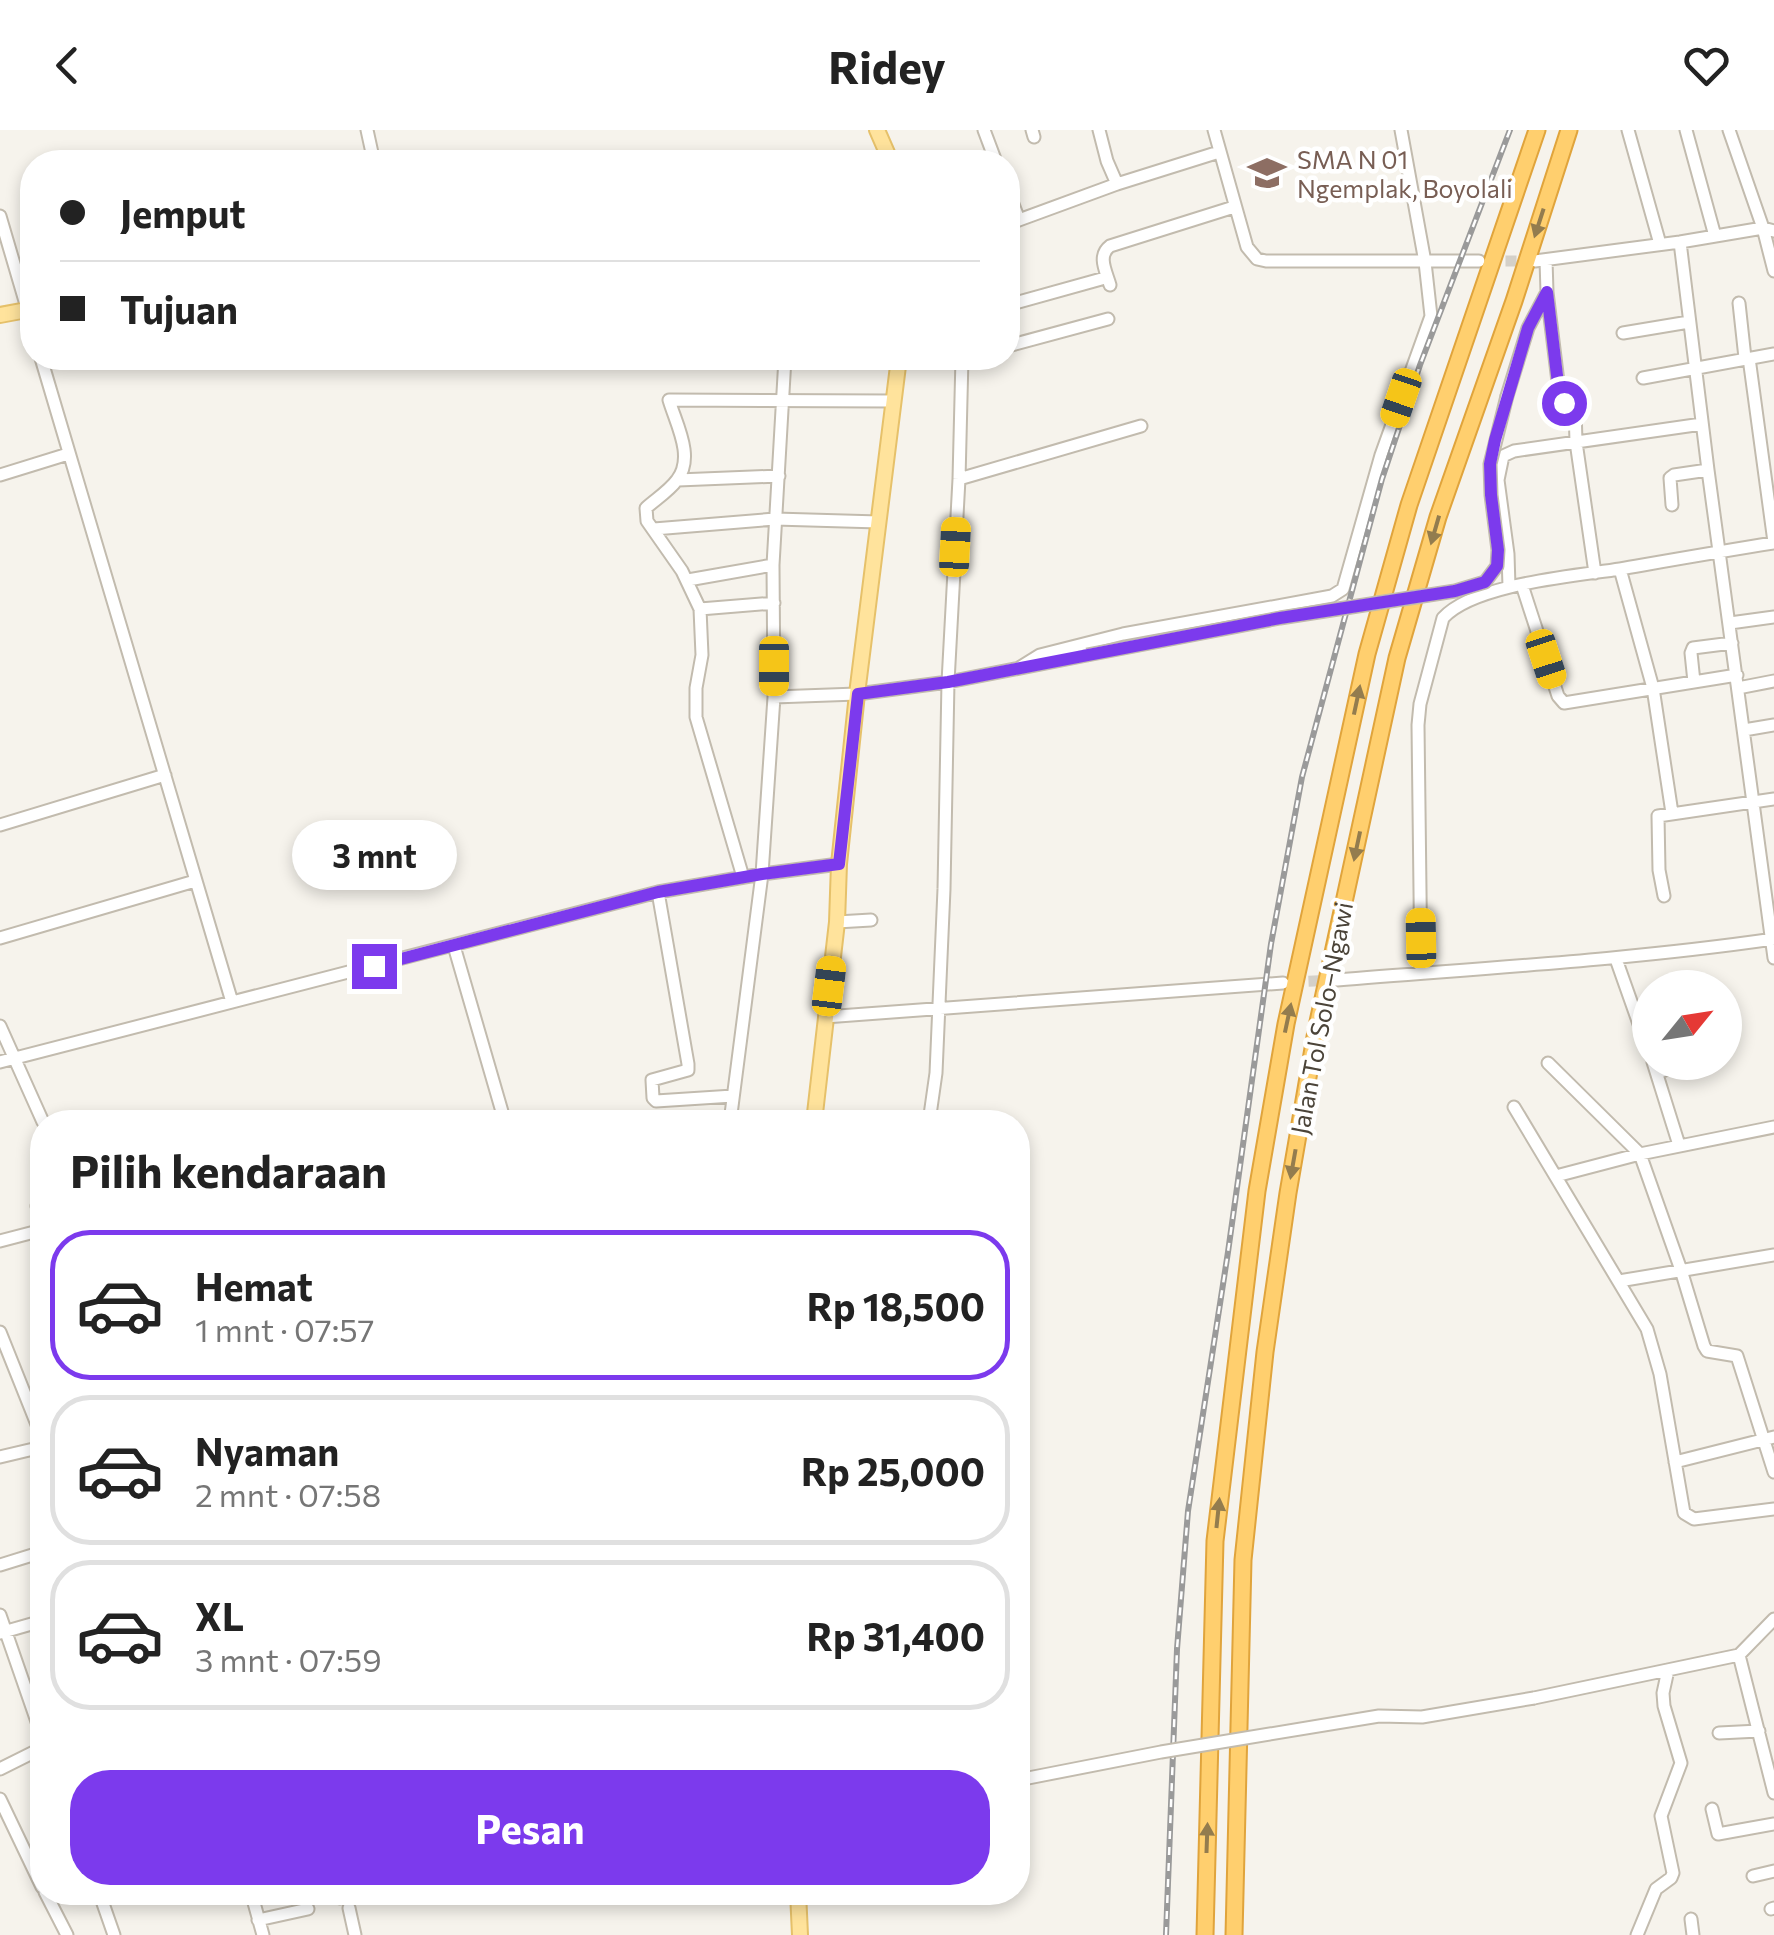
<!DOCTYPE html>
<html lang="id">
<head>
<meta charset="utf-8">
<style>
  :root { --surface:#fff; --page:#f2f2f2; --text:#222; --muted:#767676; --line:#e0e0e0; --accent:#7c3aed }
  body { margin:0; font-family:Commissioner,sans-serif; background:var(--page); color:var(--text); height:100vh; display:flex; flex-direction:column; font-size:38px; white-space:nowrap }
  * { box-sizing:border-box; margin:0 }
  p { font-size:32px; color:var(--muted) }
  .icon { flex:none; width:55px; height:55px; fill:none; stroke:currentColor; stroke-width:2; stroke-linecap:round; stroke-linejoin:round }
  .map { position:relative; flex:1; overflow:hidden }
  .drawer { position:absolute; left:30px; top:980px; width:1000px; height:795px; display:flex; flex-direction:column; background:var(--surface); border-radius:40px; box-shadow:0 5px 15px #0003 }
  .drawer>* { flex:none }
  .hud { position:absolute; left:20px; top:20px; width:1000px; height:220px; border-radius:40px; box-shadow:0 5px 15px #0003; display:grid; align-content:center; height:220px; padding:0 40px; background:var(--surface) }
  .needle { width:65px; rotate:60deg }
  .buttons { position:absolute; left:1632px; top:840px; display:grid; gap:20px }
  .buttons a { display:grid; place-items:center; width:110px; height:110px; border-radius:50%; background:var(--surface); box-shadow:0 5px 15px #0003; font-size:50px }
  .end { position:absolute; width:45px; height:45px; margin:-22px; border:12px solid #7c3aed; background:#fff; box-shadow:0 0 0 5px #fff }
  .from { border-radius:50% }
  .bubble { position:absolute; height:70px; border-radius:35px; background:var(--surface); box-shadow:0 5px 15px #0003; font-size:32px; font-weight:700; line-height:70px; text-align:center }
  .car { position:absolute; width:30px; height:60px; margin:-30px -15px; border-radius:12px; box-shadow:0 0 8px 2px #0007; background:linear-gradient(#f5c518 24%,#345 0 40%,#f5c518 0 76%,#345 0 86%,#f5c518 0) }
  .hud b { display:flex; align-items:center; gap:35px; height:95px; font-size:38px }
  .hud b+b { border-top:2px solid var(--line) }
  .hud i { width:25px; height:25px; background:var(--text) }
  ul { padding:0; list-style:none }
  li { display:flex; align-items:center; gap:30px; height:150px; margin:0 20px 15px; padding:0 20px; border:5px solid var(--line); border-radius:40px }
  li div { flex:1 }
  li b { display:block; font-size:38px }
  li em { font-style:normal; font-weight:700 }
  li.active { border-color:var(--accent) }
  li>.icon { width:90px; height:90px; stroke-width:1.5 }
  h2 { padding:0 40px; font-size:45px; line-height:120px }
  .primary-button { display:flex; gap:20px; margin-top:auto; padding:20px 40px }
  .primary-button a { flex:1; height:115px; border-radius:40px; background:var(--accent); color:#fff; font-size:40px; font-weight:700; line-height:115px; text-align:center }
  header { display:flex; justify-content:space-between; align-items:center; height:130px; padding:0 40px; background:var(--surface); font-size:45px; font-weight:700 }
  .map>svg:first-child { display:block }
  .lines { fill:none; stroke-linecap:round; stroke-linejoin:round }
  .minor-tunnel { stroke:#d4d0c8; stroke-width:11; stroke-dasharray:11 5.5; stroke-linecap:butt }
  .minor-casing { stroke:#c2bbae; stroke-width:15 }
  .major-casing { stroke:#e6c16a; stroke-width:18 }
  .highway-casing { stroke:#e0a43c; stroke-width:19 }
  .minor { stroke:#fff; stroke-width:11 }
  .major { stroke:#ffe39c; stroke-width:14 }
  .highway { stroke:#ffcf6e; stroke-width:15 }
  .rail-casing { stroke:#9a9a9a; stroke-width:6 }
  .rail { stroke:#fff; stroke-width:2.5; stroke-dasharray:8; stroke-linecap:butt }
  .minor-bridge-casing { stroke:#c2bbae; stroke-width:15; stroke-linecap:butt }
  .minor-bridge { stroke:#fff; stroke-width:11 }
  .oneway { fill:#937c4e }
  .route { stroke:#7c3aed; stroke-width:12 }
  .labels { text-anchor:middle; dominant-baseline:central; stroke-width:9; stroke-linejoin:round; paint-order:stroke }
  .education-label { font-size:25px; fill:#785e54; stroke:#fff; text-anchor:start }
  .street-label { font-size:25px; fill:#4b4439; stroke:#fff }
</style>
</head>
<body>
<header><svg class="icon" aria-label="back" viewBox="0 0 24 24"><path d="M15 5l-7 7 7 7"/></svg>Ridey<svg class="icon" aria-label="heart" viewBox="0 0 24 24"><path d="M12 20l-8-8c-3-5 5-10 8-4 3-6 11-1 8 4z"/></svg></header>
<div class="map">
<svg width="1774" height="1805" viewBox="0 0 1774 1805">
  <rect width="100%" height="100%" fill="#f6f3ec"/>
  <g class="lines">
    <!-- minor-tunnel -->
    <path class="minor-tunnel" d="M1489,131H1531
      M1292,852L1334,850"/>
    <!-- minor casing -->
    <g class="minor-casing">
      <path id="minor" d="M367,0L374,32
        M984,0L996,32
        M1032,0L1034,7
        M1099,0L1107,31L1117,54
        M1214,0L1247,117L1257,129L1266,131H1479
        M1628,0L1660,114
        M1686,0L1715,106
        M1729,0L1763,98L1774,141
        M1008,61L1019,90
        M0,86L32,195
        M1008,94L1117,54L1219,22
        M1680,112L1708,340L1774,828
        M1535,131L1680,112L1763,98L1774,101
        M1110,155C1106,141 1097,126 1110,116L1234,77
        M1547,162L1560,268L1561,271L1575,279L1576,312L1595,443
        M1739,173L1745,228
        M1008,175L1105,148
        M1623,203L1689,192
        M1008,216L1108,189
        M41,228L232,872
        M1749,228L1774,412
        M1643,248L1774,224
        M1507,266L1528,198L1547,162L1546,130
        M0,345L68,324
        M959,349L1141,296
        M678,350L779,346
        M1672,375L1670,348L1674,345L1708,340
        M654,399L775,389L879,392
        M1620,439L1653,558L1672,683
        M688,450L773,435
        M1522,455L1558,566L1564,573L1737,545
        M1509,457L1508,424L1498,350L1503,326L1514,321L1702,294
        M700,479L774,473
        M1730,493L1774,487
        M1019,538L1040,525L1123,504L1332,466L1343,459L1381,325L1431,186L1425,132L1401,0
        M1694,552L1691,523L1693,518L1732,513
        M1738,558L1774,551
        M774,567L857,564L948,552L1087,525
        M1744,600L1774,595
        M0,695L165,645
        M743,747L696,587V558L702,525L700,479L682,441L647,391L646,378C656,369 669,361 677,350C695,327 676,294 669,270L893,271
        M658,762L688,934V940L652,950L653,968L656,971L733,966
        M1664,766L1659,740L1658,686L1774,669
        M837,792L871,790
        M0,808L195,751
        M454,816L505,992
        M1616,829L1650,925
        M1421,843L1418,595L1420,574L1443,488C1474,454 1575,446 1620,439C1672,430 1723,421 1774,413
        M1337,850C1483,838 1629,830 1774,809
        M825,887L1283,853
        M0,896L43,992
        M0,932L658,762L762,744L839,734
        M1653,932L1679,1015
        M1548,933L1640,1024L1681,1140L1704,1216L1707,1221L1737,1226L1774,1342
        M1657,943L1687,932
        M1514,977L1647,1199L1660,1244L1684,1383L1694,1389L1774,1379
        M730,992L762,744L774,567L773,435L785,228
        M929,992L936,943L944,759L948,552L959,349L962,228
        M1556,1046L1640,1024L1774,997
        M37,1076L42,1074
        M0,1111L42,1100
        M1619,1151L1774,1125
        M0,1202L42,1307
        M0,1327L42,1317
        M1675,1332L1774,1307
        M0,1435L42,1422
        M0,1485L42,1606
        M0,1503L42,1491
        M1739,1525L1774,1663
        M1534,1568L1739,1525L1774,1489
        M1719,1603L1759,1601
        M0,1639L42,1618
        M0,1669L42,1757
        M1712,1679L1718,1704L1774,1694
        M1753,1746L1774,1741
        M45,1762L67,1805
        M99,1762L114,1805
        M251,1762L263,1805
        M338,1762L340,1768
        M349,1778L355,1805
        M1771,1779L1774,1778
        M1691,1789L1693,1805
        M258,1790L308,1779
        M1637,1805L1656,1759L1671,1748L1673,1743L1661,1686L1681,1633L1664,1576L1663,1563L1668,1540"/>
    </g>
    <!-- major casing -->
    <g class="major-casing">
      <path id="major" d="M877,0L891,32
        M0,185L32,179
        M814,992L837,792L839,734L857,564L899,228
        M798,1762L800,1805"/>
    </g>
    <!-- highway casing -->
    <g class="highway-casing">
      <path id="highway" d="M1205,1805L1215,1411L1257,1061L1286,894L1367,524L1409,375L1537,0
        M1234,1805L1243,1430L1265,1222L1288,1063L1316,901L1397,528L1438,387L1514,171L1569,0"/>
    </g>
    <!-- minor -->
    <use href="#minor" class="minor"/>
    <!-- major -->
    <use href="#major" class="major"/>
    <!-- highway -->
    <use href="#highway" class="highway"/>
    <!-- rail casing -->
    <g class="rail-casing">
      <path id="rail" d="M1166,1805L1177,1519L1188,1381L1228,1122L1271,814L1302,647L1382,349L1420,235L1510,0"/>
    </g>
    <!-- rail -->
    <use href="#rail" class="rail"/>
    <!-- minor-bridge casing -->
    <g class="minor-bridge-casing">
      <path id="minor-bridge" d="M1087,525L1280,488L1455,461L1485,452L1497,436L1498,420L1491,365L1490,334L1507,266
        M1018,1650L1161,1622L1379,1586L1422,1587L1534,1568"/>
    </g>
    <!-- minor-bridge -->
    <use href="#minor-bridge" class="minor-bridge"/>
  </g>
  <!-- one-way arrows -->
  <defs><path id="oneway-solid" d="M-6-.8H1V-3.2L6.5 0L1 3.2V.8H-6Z" transform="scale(2.5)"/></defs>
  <g class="oneway">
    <use href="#oneway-solid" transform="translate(1539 93) rotate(108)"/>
    <use href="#oneway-solid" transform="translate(1435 400) rotate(106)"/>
    <use href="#oneway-solid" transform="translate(1357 570) rotate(-78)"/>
    <use href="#oneway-solid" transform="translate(1357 716) rotate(102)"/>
    <use href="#oneway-solid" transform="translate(1288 888) rotate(-78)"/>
    <use href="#oneway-solid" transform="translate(1293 1034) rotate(100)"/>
    <use href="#oneway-solid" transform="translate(1218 1383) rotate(-84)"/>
    <use href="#oneway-solid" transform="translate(1207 1708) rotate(-88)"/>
  </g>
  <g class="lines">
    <!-- route -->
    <path class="route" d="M374,836L658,762L762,744L839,734L858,564L948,552L1280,488L1455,461L1485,452L1497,436L1498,420L1491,365L1490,334L1495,310L1528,198L1547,162L1559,262L1562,272L1564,273"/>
  </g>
  <!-- icons -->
  <defs>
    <g id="school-bare" transform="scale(3)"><path d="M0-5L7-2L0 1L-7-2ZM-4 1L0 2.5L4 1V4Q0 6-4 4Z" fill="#8d6e63" stroke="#fff" stroke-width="2.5" paint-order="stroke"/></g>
  </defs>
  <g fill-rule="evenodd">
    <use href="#school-bare" x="1267" y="43"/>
  </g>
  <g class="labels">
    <!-- education labels -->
    <g class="education-label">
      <text x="1297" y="29">SMA N 01<tspan x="1297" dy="29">Ngemplak, Boyolali</tspan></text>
    </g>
    <!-- street labels -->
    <g class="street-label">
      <text transform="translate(1321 888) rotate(-79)">Jalan Tol Solo–Ngawi</text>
    </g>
  </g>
</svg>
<div class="buttons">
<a><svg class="needle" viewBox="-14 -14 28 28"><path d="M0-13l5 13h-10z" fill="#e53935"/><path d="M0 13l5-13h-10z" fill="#767676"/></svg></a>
</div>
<i class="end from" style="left:1564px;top:273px"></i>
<i class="end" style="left:374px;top:836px"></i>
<div class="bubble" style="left:292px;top:690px;width:165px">3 mnt</div>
<i class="car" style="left:1401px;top:268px;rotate:199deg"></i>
<i class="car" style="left:955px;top:417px;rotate:3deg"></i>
<i class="car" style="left:1546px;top:529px;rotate:162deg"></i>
<i class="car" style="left:774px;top:536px;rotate:180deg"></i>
<i class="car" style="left:1421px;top:808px;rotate:359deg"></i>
<i class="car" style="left:829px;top:856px;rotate:7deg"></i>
<div class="hud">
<b><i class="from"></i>Jemput</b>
<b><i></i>Tujuan</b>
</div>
<section class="drawer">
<h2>Pilih kendaraan</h2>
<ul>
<li class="active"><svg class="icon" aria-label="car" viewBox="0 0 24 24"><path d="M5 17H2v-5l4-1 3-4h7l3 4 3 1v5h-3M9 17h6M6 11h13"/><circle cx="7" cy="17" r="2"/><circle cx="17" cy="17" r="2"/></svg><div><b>Hemat</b><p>1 mnt · 07:57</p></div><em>Rp 18,500</em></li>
<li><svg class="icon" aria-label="car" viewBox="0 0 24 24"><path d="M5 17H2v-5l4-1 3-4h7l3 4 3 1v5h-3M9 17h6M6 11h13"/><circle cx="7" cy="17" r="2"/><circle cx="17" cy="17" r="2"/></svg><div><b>Nyaman</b><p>2 mnt · 07:58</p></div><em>Rp 25,000</em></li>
<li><svg class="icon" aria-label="car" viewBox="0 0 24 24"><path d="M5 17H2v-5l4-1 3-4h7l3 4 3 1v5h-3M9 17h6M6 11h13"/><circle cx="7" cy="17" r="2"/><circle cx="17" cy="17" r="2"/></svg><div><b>XL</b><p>3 mnt · 07:59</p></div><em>Rp 31,400</em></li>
</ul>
<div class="primary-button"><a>Pesan</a></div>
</section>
</div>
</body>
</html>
